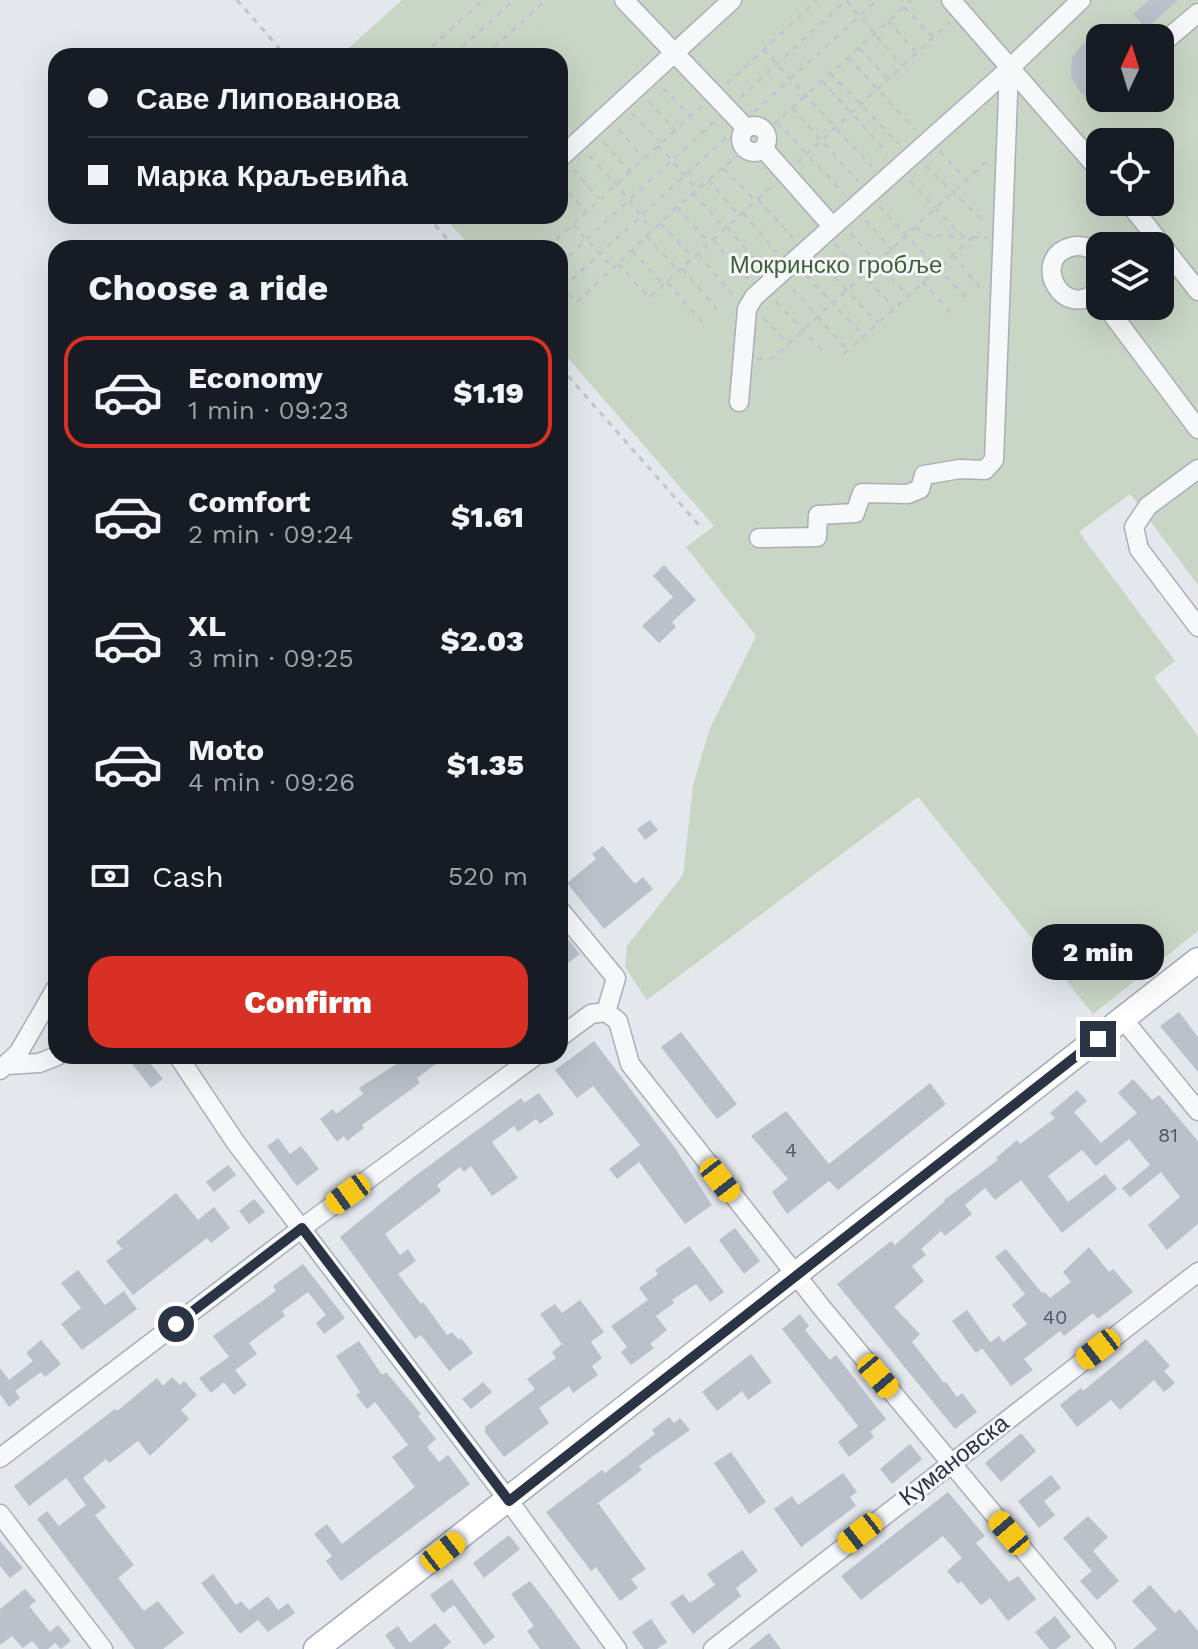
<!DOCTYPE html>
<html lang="en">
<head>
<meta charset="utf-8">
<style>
  :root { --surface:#171b24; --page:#242831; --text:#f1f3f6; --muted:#9ea1a6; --line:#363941; --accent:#d93025 }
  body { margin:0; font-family:"Work Sans",sans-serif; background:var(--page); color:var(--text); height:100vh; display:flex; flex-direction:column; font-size:30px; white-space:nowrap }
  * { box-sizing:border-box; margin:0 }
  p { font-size:26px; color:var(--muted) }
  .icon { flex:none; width:44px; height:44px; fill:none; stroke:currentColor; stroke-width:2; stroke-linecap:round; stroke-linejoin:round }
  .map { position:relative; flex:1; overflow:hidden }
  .panel { position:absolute; left:48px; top:240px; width:520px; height:824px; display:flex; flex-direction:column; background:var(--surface); border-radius:24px; box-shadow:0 8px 32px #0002 }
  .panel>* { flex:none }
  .top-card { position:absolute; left:48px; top:48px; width:520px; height:176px; border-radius:24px; box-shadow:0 8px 32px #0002; display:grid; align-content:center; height:176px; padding:0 40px; background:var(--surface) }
  .needle { width:52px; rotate:4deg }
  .fabs { position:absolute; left:1086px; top:24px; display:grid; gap:16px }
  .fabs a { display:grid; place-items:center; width:88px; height:88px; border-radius:16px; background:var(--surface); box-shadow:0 8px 32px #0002; font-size:40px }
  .end { position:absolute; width:36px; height:36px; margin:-18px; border:10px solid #2b3445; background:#fff; box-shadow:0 0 0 4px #fff }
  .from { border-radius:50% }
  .bubble { position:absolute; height:56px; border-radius:24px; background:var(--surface); box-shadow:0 8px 32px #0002; font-size:26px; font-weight:800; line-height:56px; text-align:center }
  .car { position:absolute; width:24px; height:48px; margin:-24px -12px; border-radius:10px; box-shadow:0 0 6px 2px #0007; background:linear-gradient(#f5c518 24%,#345 0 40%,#f5c518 0 76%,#345 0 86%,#f5c518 0) }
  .top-card b { display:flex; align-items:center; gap:28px; height:76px; font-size:30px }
  .top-card b+b { border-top:2px solid var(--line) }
  .top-card i { width:20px; height:20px; background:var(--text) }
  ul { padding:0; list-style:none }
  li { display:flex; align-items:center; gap:24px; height:112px; margin:0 16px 12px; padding:0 24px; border:4px solid transparent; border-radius:24px }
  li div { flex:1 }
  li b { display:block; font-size:30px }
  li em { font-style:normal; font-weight:800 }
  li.current { border-color:var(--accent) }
  li>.icon { width:72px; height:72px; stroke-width:1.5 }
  h2 { padding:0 40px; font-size:36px; line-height:96px }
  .pay { display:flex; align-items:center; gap:20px; height:88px; padding:0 40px; font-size:30px }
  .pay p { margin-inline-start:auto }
  .cta { display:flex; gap:16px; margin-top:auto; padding:16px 40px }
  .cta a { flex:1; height:92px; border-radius:24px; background:var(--accent); color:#fff; font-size:32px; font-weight:800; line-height:92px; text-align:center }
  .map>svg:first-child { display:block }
  .green { fill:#c9d6c5; fill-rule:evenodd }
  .building { fill:#bbc0ca }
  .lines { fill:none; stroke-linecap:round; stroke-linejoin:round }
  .minor-casing { stroke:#a9aeb7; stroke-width:21 }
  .major-casing { stroke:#a3abb8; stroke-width:27 }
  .path { stroke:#c2c5cb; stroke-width:3; stroke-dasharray:6 6; stroke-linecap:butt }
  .minor { stroke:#f7f8fa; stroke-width:18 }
  .major { stroke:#fff; stroke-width:24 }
  .route { stroke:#2b3445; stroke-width:10 }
  .labels { text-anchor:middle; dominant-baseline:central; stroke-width:6; stroke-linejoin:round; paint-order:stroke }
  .number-label { font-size:20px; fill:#4f5766 }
  .park-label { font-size:24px; fill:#3f6138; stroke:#f4f6f9 }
  .street-label { font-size:24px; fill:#2b3445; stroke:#f4f6f9 }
</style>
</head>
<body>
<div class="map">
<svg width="1198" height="1649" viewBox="0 0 1198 1649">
  <rect width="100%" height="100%" fill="#e4e7ec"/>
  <!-- green -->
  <path class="green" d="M402,0H1198V585L1130,494L1079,532L1175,661L1154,677L1198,736V931L1093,1014L918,797L647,1000L625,967L627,946L683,875L693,785L710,728L756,636L686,547L714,526L560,349V248H472L443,216H560V56H340ZM1100,38H1160V98H1100ZM1100,142H1160V202H1100ZM1100,246H1160V306H1100Z"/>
  <!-- building -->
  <path class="building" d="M1149,0H1178L1146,29L1133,14Z
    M1100,35V105L1080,92L1071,77V68L1072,59L1082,44Z
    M664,565L696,600L672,622L676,627L659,643L642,626L673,597L653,576Z
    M650,820L658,830L645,840L637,829Z
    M603,846L635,884L643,877L653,889L604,929L567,883L596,859L592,854Z
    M560,929L580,954L560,969Z
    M1179,1012L1198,1037V1072L1160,1026Z
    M681,1032L737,1104L717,1119L661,1047Z
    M594,1041L675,1148L712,1205L685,1224L639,1162L617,1179L609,1169L640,1145L593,1086L577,1098L555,1070Z
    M126,1056H144L163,1079L151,1088Z
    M409,1056H430L436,1064L417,1078L420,1083L362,1125L364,1128L347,1141L344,1136L337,1142L320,1119L333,1109L336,1114L363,1094L359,1088Z
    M1133,1079L1152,1100L1159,1095L1198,1141V1224L1167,1250L1148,1225L1180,1197L1161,1172L1130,1197L1122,1188L1150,1165L1129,1139L1096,1166L1082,1150L1048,1176L1068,1202L1105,1174L1117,1189L1062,1233L1021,1180L995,1200L985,1188L965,1205L972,1214L945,1236L941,1231L921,1249L926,1255L912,1266L924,1281L894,1307L920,1334L912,1342L944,1383L946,1382L957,1397L962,1393L977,1412L955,1429L837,1284L891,1241L895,1245L945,1201L944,1200L998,1160L996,1158L1017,1140L1020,1144L1055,1118L1050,1113L1077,1090L1087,1101L1074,1112L1101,1143L1137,1113L1118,1093Z
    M930,1083L946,1104L838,1190L829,1181L787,1214L772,1192L788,1179L751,1136L786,1111L829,1164Z
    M539,1093L554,1114L540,1124L536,1119L518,1132L514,1126L492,1142L518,1178L492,1196L471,1166L464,1172L460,1167L437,1185L441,1191L385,1234L400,1255L408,1249L416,1261L398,1274L421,1304L423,1302L447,1335L452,1332L459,1340L461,1338L473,1353L449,1371L421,1335L415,1339L340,1237L411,1179L503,1111L521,1098L524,1103Z
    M278,1138L290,1154L301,1146L319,1169L297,1186L267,1146Z
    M228,1165L236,1175L214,1192L206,1182Z
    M176,1193L198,1220L214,1207L230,1228L211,1243L207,1238L133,1295L106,1261L122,1249L116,1242Z
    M254,1199L265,1212L249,1224L239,1211Z
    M735,1228L760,1261L744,1274L719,1240Z
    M689,1246L724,1292L710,1302L696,1284L672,1300L674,1303L656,1316L667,1330L650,1344L654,1348L631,1365L621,1352L627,1347L611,1326L648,1300L639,1288L658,1274L655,1270Z
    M1089,1247L1109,1272L1113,1269L1133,1292L1098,1319L1093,1313L1064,1336L1060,1331L1024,1359L1033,1370L1011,1386L982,1348L999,1336L1003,1342L1027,1324L1012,1305L1025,1294L995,1257L1006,1249L1042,1293L1045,1292L1050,1298L1071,1282L1063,1272Z
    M303,1264L345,1318L324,1334L316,1323L326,1315L308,1292L282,1311L285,1316L249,1343L257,1354L235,1370L247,1385L234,1395L224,1382L211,1393L199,1378L229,1357L213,1336L276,1291L273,1286Z
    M78,1270L105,1305L124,1291L137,1309L82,1350L61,1324L81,1308L61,1283Z
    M580,1300L604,1332L591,1342L602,1358L592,1366L598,1375L573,1393L569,1386L539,1408L549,1423L504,1457L485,1432V1427L535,1389L527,1379L556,1358L552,1352L562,1344L540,1314L555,1304L562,1313Z
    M967,1310L990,1342L976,1353L952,1321Z
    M800,1314L809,1326L805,1330L830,1360L836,1355L886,1419L870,1432L874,1437L849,1457L838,1442L858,1426L782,1329Z
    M1146,1339L1170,1366L1164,1371L1175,1383L1164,1392L1154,1380L1120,1410L1111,1400L1077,1427L1060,1405L1081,1388L1083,1391Z
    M41,1340L61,1364L45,1377L41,1372L15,1391L20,1398L9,1407L0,1394V1368L9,1380L33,1361L26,1353Z
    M359,1341L382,1375L386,1372L421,1414L418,1416L436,1439L427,1447L439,1462L448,1455L470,1484L341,1581L326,1561L332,1556L314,1534L327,1524L342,1544L415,1487L392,1457L408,1445L375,1402L367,1409L356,1395L360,1392L336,1356Z
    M751,1354L772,1382L748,1400L742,1391L717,1411L702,1392Z
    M172,1377L180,1385L184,1381L197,1395L181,1410L189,1419L150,1456L138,1441L109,1463L106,1459L83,1478L106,1507L95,1515L134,1565L118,1578L144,1611L158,1601L184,1633L163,1649H135L37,1519L47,1511L59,1526L86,1505L66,1478L29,1506L14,1486L102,1419L115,1409L117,1411L157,1378L163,1386Z
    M483,1382L492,1392L471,1409L462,1399Z
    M669,1417L674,1423L680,1418L690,1430L639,1466L642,1470L598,1503L646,1569L631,1579L638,1588L620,1601L596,1567L591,1571L546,1512L602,1470L605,1473L655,1434L652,1430Z
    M1021,1433L1036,1451L1001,1482L985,1463Z
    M910,1444L922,1459L892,1484L880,1469Z
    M731,1452L766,1502L749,1514L714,1463Z
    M843,1473L857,1492L850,1497L856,1506L801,1547L774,1509L792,1496L798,1505Z
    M1051,1475L1061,1488L1044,1501L1055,1515L1039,1528L1018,1501Z
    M948,1492L985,1536L976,1543L1009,1582L1018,1576L1036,1599L1008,1621L990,1598L981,1605L961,1581L958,1584L947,1571L962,1558L943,1536L861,1600L841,1576Z
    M1088,1516L1108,1537L1093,1551L1119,1581L1097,1600L1080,1581L1092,1571L1063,1538Z
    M509,1535L520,1549L484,1578L473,1563Z
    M0,1541L23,1568L10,1578L0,1566Z
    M742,1550L758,1571L736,1588L741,1596L693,1634L670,1603L683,1594L690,1603L715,1585L707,1574Z
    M213,1574L236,1605L241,1601L249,1610L268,1596L278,1610L288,1603L295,1613L268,1632L258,1620L240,1634L201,1583Z
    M452,1579L495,1637L484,1645L454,1605L443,1613L430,1595Z
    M530,1581L553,1611L581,1649H540L527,1631L534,1626L511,1594Z
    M1150,1585L1175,1613L1180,1609L1198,1631V1649H1133L1157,1629L1132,1601Z
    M25,1589L36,1601L29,1606L50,1632L58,1625L71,1641L61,1649L55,1643L48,1649H39L32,1641L23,1648L12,1636L0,1645V1609Z
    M1055,1616L1071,1637L1056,1649H1049L1035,1632Z
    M651,1619L667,1642L657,1649H644L632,1632Z
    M435,1623L451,1642L443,1649H395L385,1635L398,1626L410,1643Z
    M769,1633L781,1649H749Z"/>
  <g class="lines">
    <!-- minor casing -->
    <g class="minor-casing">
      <path id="minor" d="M624,0L746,128
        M951,0L1100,171
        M1160,45L1198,13
        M741 139a13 13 0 1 1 26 0a13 13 0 1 1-26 0Z
        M763,148L832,226
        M560,158L732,0
        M1128,202L1198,291
        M1100,256C1092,248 1083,244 1071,247C1029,258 1063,325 1100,289
        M1106,306L1198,429
        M739,402L747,309L754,297L1009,69L1081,0
        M1198,469L1148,506L1134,527L1139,549L1198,627
        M759,538L817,537L818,515L855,513L862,493L908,494L920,489L924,475L960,469L985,470L994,460L1009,69
        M560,910L616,978L606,1012
        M606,1012L618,1021L630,1064L822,1308L1106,1649
        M1123,1019L1198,1111
        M560,1037L591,1014L606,1012
        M178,1056L236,1143L509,1501L617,1649
        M7,1065L39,1063L57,1056
        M0,1070L19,1052L56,988
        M0,1458L302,1228L535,1056
        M0,1514L103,1649
        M713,1649L1198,1272"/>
    </g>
    <!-- major casing -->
    <g class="major-casing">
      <path id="major" d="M316,1649L1198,960"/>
    </g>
    <!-- path -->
    <path class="path" d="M237,0L286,56
      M846,0L902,66
      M904,7L932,36
      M888,21L917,53
      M859,48L888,79
      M763,49L872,167
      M423,55L483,0
      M453,56L514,0
      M485,56L546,0
      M848,57L916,131
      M830,73L899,144
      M822,81L888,153
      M727,84L817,0
      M663,88L691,116
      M740,98L846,0
      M648,101L675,130
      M792,108L858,181
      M754,112L877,0
      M632,113L660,142
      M777,122L844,194
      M618,129L644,158
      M765,132L912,0
      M603,142L630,171
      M658,145L697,189
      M940,151L966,180
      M589,156L616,184L652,230
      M797,163L950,22
      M925,165L981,219
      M723,168L756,201
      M573,169L599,199
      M708,180L740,216
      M910,181L963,237
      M560,183L586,212
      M693,193L725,229
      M758,199L793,238
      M879,206L967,299
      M677,207L709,243
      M743,213L777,252
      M427,216L455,248
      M865,220L952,314
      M660,223L694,258
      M573,224L613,269
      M727,227L761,267
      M916,227L923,235L987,238
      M850,233L907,295
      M646,236L679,271
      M713,240L748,279
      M835,244L894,308
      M547,248L703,105
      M632,251L664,285
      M698,254L733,295
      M953,255L980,288
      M818,260L878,323
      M560,264L717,119
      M618,264L649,298L774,184
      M682,269L717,309
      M806,275L864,336
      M667,282L703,323
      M560,285L577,302L677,207L745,149
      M563,288L731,133
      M793,289L848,351
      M776,302L826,354
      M763,318L788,343
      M844,354L973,237
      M757,359L773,358L988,160
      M560,367L699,525"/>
    <!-- minor -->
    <use href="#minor" class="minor"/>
    <!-- major -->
    <use href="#major" class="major"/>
  </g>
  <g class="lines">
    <!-- route -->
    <path class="route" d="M176,1324L302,1228L509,1501L1098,1039"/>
  </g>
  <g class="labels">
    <!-- number labels -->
    <g class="number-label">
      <text x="1168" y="1135">81</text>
      <text x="791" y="1150">4</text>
      <text x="1055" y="1317">40</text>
    </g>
    <!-- park labels -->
    <g class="park-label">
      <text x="836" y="265">Мокринско гробље</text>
    </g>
    <!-- street labels -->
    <g class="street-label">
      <text transform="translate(954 1460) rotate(-38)">Кумановска</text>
    </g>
  </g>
</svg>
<div class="fabs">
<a><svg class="needle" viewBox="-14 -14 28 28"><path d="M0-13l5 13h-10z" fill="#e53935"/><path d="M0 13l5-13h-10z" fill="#9ea1a6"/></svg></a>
<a><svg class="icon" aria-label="locate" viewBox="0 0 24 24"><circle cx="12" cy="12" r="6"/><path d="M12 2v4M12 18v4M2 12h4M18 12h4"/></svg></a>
<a><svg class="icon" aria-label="layers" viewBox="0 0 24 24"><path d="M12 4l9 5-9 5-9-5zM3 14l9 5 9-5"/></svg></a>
</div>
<i class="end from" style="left:176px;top:1324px"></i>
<i class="end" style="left:1098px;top:1039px"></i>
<div class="bubble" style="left:1032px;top:924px;width:132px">2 min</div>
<i class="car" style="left:720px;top:1180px;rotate:142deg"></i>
<i class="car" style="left:348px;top:1194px;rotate:234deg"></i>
<i class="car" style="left:1098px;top:1349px;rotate:232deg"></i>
<i class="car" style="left:878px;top:1376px;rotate:140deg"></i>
<i class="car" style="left:860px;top:1533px;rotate:232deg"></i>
<i class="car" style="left:1009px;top:1533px;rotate:320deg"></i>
<i class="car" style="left:443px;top:1552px;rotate:52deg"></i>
<div class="top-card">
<b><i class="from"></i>Саве Липованова</b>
<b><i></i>Марка Краљевића</b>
</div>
<section class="panel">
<h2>Choose a ride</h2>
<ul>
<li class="current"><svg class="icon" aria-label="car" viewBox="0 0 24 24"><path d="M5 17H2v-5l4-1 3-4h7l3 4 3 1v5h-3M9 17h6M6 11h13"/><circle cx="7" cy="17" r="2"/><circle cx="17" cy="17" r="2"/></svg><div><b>Economy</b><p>1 min · 09:23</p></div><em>$1.19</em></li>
<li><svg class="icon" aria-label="car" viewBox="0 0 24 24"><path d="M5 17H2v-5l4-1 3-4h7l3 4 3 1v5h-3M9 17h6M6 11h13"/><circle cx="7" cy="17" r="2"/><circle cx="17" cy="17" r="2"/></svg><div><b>Comfort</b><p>2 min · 09:24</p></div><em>$1.61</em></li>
<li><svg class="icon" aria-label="car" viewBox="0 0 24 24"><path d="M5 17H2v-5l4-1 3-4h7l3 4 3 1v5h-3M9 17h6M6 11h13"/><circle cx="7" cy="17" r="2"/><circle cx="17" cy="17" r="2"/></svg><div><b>XL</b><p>3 min · 09:25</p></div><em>$2.03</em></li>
<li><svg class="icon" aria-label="car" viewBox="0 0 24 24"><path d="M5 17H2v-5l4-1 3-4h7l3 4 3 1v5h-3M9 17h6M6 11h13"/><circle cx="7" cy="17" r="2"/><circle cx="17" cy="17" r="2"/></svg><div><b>Moto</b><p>4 min · 09:26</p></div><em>$1.35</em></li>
</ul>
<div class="pay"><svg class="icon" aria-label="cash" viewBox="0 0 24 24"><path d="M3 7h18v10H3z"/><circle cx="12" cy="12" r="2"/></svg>Cash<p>520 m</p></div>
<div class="cta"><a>Confirm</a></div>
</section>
</div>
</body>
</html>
